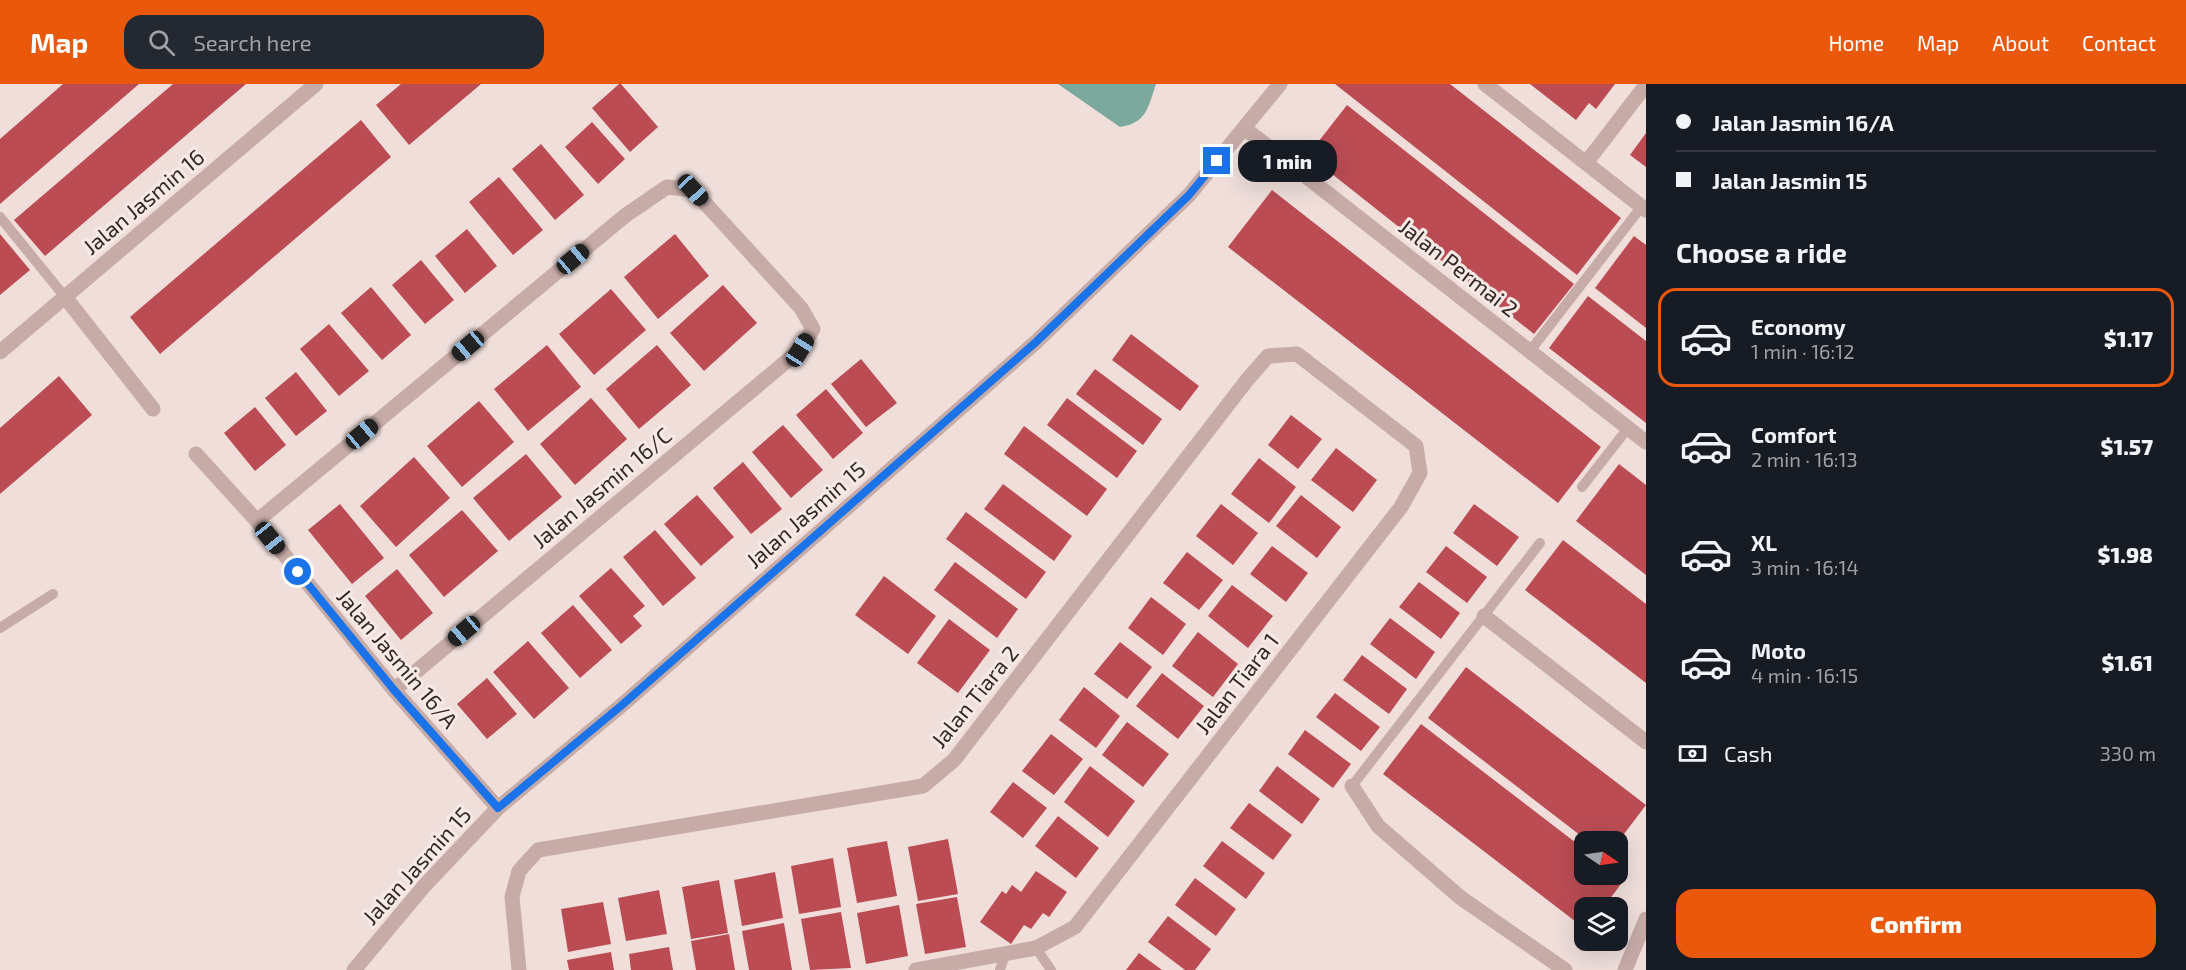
<!DOCTYPE html>
<html lang="en">
<head>
<meta charset="utf-8">
<style>
  :root { --surface:#171b24; --page:#242831; --text:#f1f3f6; --muted:#9ea1a6; --line:#363941; --accent:#ea580c }
  body { margin:0; font-family:"Exo 2",sans-serif; background:var(--page); color:var(--text); height:100vh; display:flex; flex-direction:column; font-size:22px; white-space:nowrap }
  * { box-sizing:border-box; margin:0 }
  p { font-size:20px; color:var(--muted) }
  .icon { flex:none; width:33px; height:33px; fill:none; stroke:currentColor; stroke-width:2; stroke-linecap:round; stroke-linejoin:round }
  .map { position:relative; flex:1; overflow:hidden }
  .side { display:flex; flex-direction:column; background:var(--surface); width:540px }
  .side>* { flex:none }
  .top-card { display:grid; align-content:center; height:132px; padding:0 30px; background:var(--surface) }
  .needle { width:39px; rotate:103deg }
  .buttons { position:absolute; left:1574px; top:747px; display:grid; gap:12px }
  .buttons a { display:grid; place-items:center; width:54px; height:54px; border-radius:12px; background:var(--surface); box-shadow:0 6px 24px #0002; font-size:30px }
  .end { position:absolute; width:27px; height:27px; margin:-14px; border:8px solid #1a73e8; background:#fff; box-shadow:0 0 0 3px #fff }
  .from { border-radius:50% }
  .bubble { position:absolute; height:42px; border-radius:18px; background:var(--surface); box-shadow:0 6px 24px #0002; font-size:20px; font-weight:800; line-height:42px; text-align:center }
  .car { position:absolute; width:18px; height:36px; margin:-18px -9px; border-radius:8px; box-shadow:0 0 4px 2px #0007; background:linear-gradient(#222 24%,#8ab4d8 0 40%,#222 0 76%,#8ab4d8 0 86%,#222 0) }
  .top-card b { display:flex; align-items:center; gap:21px; height:57px; font-size:22px }
  .top-card b+b { border-top:2px solid var(--line) }
  .top-card i { width:15px; height:15px; background:var(--text) }
  ul { padding:0; list-style:none }
  li { display:flex; align-items:center; gap:18px; height:99px; margin:0 12px 9px; padding:0 18px; border:3px solid transparent; border-radius:18px }
  li div { flex:1 }
  li b { display:block; font-size:22px }
  li em { font-style:normal; font-weight:800 }
  li.on { border-color:var(--accent) }
  li>.icon { width:54px; height:54px; stroke-width:1.5 }
  h2 { padding:0 30px; font-size:27px; line-height:72px }
  .pay { display:flex; align-items:center; gap:15px; height:66px; padding:0 30px; font-size:22px }
  .pay p { margin-inline-start:auto }
  .primary-button { display:flex; gap:12px; margin-top:auto; padding:12px 30px }
  .primary-button a { flex:1; height:69px; border-radius:18px; background:var(--accent); color:#fff; font-size:24px; font-weight:800; line-height:69px; text-align:center }
  header { display:flex; align-items:center; gap:36px; box-sizing:border-box; height:84px; padding:0 30px; background:var(--accent); color:#fff }
  header strong { font-size:28px }
  nav { display:flex; gap:33px; margin-inline-start:auto; font-size:21px }
  .search { width:420px; height:54px; background:var(--page); display:flex; align-items:center; gap:15px; box-sizing:border-box; padding:0 21px; border-radius:18px; color:var(--muted); font-size:22px }
  main { display:flex; flex:1; min-height:0 }
  .map>svg:first-child { display:block }
  .water { fill:#7ba99d }
  .building { fill:#bb4c54 }
  .lines { fill:none; stroke-linecap:round; stroke-linejoin:round }
  .service { stroke:#c6aba7; stroke-width:10 }
  .minor { stroke:#c6aba7; stroke-width:15 }
  .route { stroke:#1a73e8; stroke-width:8 }
  .labels { text-anchor:middle; dominant-baseline:central; stroke-width:6; stroke-linejoin:round; paint-order:stroke }
  .street-label { font-size:22px; fill:#332727; stroke:#f7eae6 }
</style>
</head>
<body>
<header>
<strong>Map</strong>
<div class="search"><svg class="icon" aria-label="search" viewBox="0 0 24 24"><circle cx="10" cy="10" r="6"/><path d="M15 15l6 6"/></svg>Search here</div>
<nav><a>Home</a><a>Map</a><a>About</a><a>Contact</a></nav>
</header>
<main>
<div class="map">
<svg width="1646" height="886" viewBox="0 0 1646 886">
  <rect width="100%" height="100%" fill="#efdeda"/>
  <!-- water -->
  <path class="water" d="M1058,0H1156C1148,23 1147,39 1120,43Z"/>
  <!-- building -->
  <path class="building" d="M63,0H139L0,120V55Z
    M173,0H246L45,172L14,136Z
    M401,0H481L409,61L376,21Z
    M619,0H621L658,43L630,68L592,24Z
    M1335,0H1450L1621,134L1577,191Z
    M1530,0H1615L1596,25L1589,19L1576,36Z
    M1347,21L1574,200L1534,250L1308,71Z
    M361,36L391,73L160,270L130,233Z
    M592,38L625,75L598,100L565,63Z
    M1646,49V83L1630,71Z
    M541,60L584,111L555,136L512,85Z
    M499,93L543,146L513,171L469,118Z
    M1272,106L1601,363L1558,419L1228,163Z
    M467,145L497,182L465,209L435,172Z
    M0,150L30,186L0,211Z
    M675,150L709,192L658,235L624,193Z
    M1634,152L1646,161V244L1595,204Z
    M421,176L454,216L425,240L392,201Z
    M723,201L757,239L704,287L670,249Z
    M371,203L411,251L382,276L341,229Z
    M611,205L646,246L594,291L559,250Z
    M1588,212L1646,257V339L1549,264Z
    M329,240L369,287L339,312L300,265Z
    M1131,250L1199,302L1180,327L1112,276Z
    M547,261L581,303L528,347L494,305Z
    M657,261L691,301L639,345L606,305Z
    M861,275L897,319L866,343L831,300Z
    M1095,285L1162,335L1143,361L1076,310Z
    M296,288L327,327L296,352L265,314Z
    M59,292L92,331L0,410V344Z
    M826,305L863,349L833,375L796,331Z
    M591,314L627,355L575,401L540,360Z
    M1067,314L1137,367L1117,394L1047,341Z
    M479,317L514,358L462,403L427,362Z
    M255,323L286,361L255,387L224,349Z
    M1291,331L1322,355L1298,385L1268,361Z
    M783,341L823,386L791,414L752,368Z
    M1024,342L1107,405L1087,432L1004,370Z
    M1336,364L1377,396L1353,428L1311,396Z
    M526,370L562,413L509,457L473,414Z
    M414,373L450,414L396,463L360,422Z
    M1259,374L1296,403L1269,439L1231,410Z
    M743,378L782,425L751,450L713,404Z
    M1619,380L1646,401V491L1576,437Z
    M1003,400L1072,452L1054,477L984,425Z
    M697,411L734,453L701,482L664,440Z
    M1301,411L1341,443L1317,474L1276,442Z
    M340,420L384,474L352,500L308,446Z
    M1221,420L1258,449L1233,481L1196,452Z
    M1474,420L1519,453L1497,482L1453,449Z
    M462,426L498,467L444,513L409,471Z
    M966,428L1046,488L1026,515L946,455Z
    M655,446L696,494L663,522L623,473Z
    M1563,456L1646,520V599L1525,506Z
    M1272,462L1308,489L1286,518L1250,490Z
    M1446,462L1487,493L1467,519L1426,488Z
    M1187,468L1223,496L1199,526L1163,499Z
    M955,478L1018,525L997,554L934,506Z
    M611,484L645,522L633,532L642,542L621,560L579,512Z
    M397,485L433,529L401,556L365,512Z
    M884,492L936,532L908,570L855,531Z
    M1419,498L1460,529L1441,555L1399,523Z
    M1232,501L1273,532L1248,564L1208,532Z
    M1151,513L1186,540L1163,571L1128,544Z
    M573,521L612,566L580,594L541,549Z
    M1390,534L1435,568L1416,595L1370,560Z
    M949,535L990,566L958,609L917,579Z
    M1198,548L1238,580L1213,613L1172,582Z
    M528,557L569,604L534,635L493,588Z
    M1120,558L1152,583L1127,615L1094,590Z
    M1362,571L1407,605L1389,630L1343,596Z
    M1466,583L1646,721L1618,758H1589L1428,634Z
    M1162,589L1204,622L1178,655L1136,622Z
    M487,594L517,630L487,655L457,620Z
    M1084,603L1120,632L1096,664L1059,636Z
    M1335,609L1380,643L1361,667L1316,633Z
    M1127,638L1169,670L1143,703L1102,671Z
    M1421,640L1584,765V790H1618L1624,796L1603,824H1584V844L1383,690Z
    M1305,646L1351,680L1333,704L1288,670Z
    M1051,650L1083,675L1054,711L1022,687Z
    M1090,682L1135,717L1108,753L1064,718Z
    M1277,682L1320,715L1302,740L1259,707Z
    M1013,698L1047,724L1023,754L990,728Z
    M1249,719L1292,751L1273,776L1230,744Z
    M1058,732L1099,764L1076,794L1035,762Z
    M948,755L958,810L918,817L908,763Z
    M887,757L897,812L857,819L847,764Z
    M1222,757L1265,789L1246,815L1203,782Z
    M833,774L841,823L799,830L791,782Z
    M1036,787L1067,808L1049,833L1043,829L1031,845L1024,841L1011,860L980,838L1002,807L1006,810L1012,801L1021,808Z
    M775,788L783,834L742,842L734,796Z
    M1195,794L1236,825L1216,852L1175,821Z
    M719,796L728,849L691,855L682,803Z
    M659,806L667,850L626,857L618,814Z
    M957,813L966,863L925,870L916,820Z
    M603,818L611,860L568,868L561,825Z
    M899,821L908,872L866,880L857,829Z
    M841,828L851,884L810,886L801,835Z
    M1168,832L1211,865L1195,886H1185L1148,858Z
    M784,839L792,886H749L742,847Z
    M729,850L735,886H696L691,857Z
    M669,863L673,886H631L629,870Z
    M611,868L614,886H569L567,876Z
    M1139,869L1162,886H1126Z"/>
  <g class="lines">
    <!-- service -->
    <path class="service" d="M0,133L65,213
      M1530,267L1642,122
      M1582,403L1628,344
      M0,544L53,510
      M1352,702L1540,459
      M1036,864L1051,886
      M1000,886L1005,870"/>
    <!-- minor -->
    <path class="minor" d="M1485,0L1646,126
      M1244,44L1646,358
      M1586,79L1646,1
      M65,213L153,325
      M0,268L316,0
      M196,370L257,437L394,606L498,724
      M257,437L626,131L667,103L693,106L801,224L813,245L800,266L394,606
      M1484,532L1646,658
      M1352,702L1378,742L1461,814L1565,886
      M354,886L425,801L498,724L622,621L1036,258L1189,111L1280,0
      M519,886L512,813L519,787L538,766L923,702L954,676L1247,296L1268,272L1297,270L1416,362L1420,389L1401,423L1075,843L1036,864L916,886
      M1625,886L1646,835"/>
  </g>
  <g class="lines">
    <!-- route -->
    <path class="route" d="M298,488L394,606L498,724L622,621L1036,258L1189,111L1217,77"/>
  </g>
  <g class="labels">
    <!-- street labels -->
    <g class="street-label">
      <text transform="translate(143 117) rotate(-40)">Jalan Jasmin 16</text>
      <text transform="translate(1459 183) rotate(38)">Jalan Permai 2</text>
      <text transform="translate(601 403) rotate(-40)">Jalan Jasmin 16/C</text>
      <text transform="translate(805 430) rotate(-41)">Jalan Jasmin 15</text>
      <text transform="translate(398 574) rotate(50)">Jalan Jasmin 16/A</text>
      <text transform="translate(1236 599) rotate(-52)">Jalan Tiara 1</text>
      <text transform="translate(974 612) rotate(-51)">Jalan Tiara 2</text>
      <text transform="translate(416 781) rotate(-48)">Jalan Jasmin 15</text>
    </g>
  </g>
</svg>
<div class="buttons">
<a><svg class="needle" viewBox="-14 -14 28 28"><path d="M0-13l5 13h-10z" fill="#e53935"/><path d="M0 13l5-13h-10z" fill="#9ea1a6"/></svg></a>
<a><svg class="icon" aria-label="layers" viewBox="0 0 24 24"><path d="M12 4l9 5-9 5-9-5zM3 14l9 5 9-5"/></svg></a>
</div>
<i class="end from" style="left:298px;top:488px"></i>
<i class="end" style="left:1217px;top:77px"></i>
<div class="bubble" style="left:1238px;top:56px;width:99px">1 min</div>
<i class="car" style="left:693px;top:106px;rotate:137deg"></i>
<i class="car" style="left:573px;top:175px;rotate:50deg"></i>
<i class="car" style="left:468px;top:262px;rotate:230deg"></i>
<i class="car" style="left:800px;top:266px;rotate:32deg"></i>
<i class="car" style="left:362px;top:350px;rotate:50deg"></i>
<i class="car" style="left:270px;top:454px;rotate:141deg"></i>
<i class="car" style="left:464px;top:547px;rotate:230deg"></i>
</div>
<section class="side">
<div class="top-card">
<b><i class="from"></i>Jalan Jasmin 16/A</b>
<b><i></i>Jalan Jasmin 15</b>
</div>
<h2>Choose a ride</h2>
<ul>
<li class="on"><svg class="icon" aria-label="car" viewBox="0 0 24 24"><path d="M5 17H2v-5l4-1 3-4h7l3 4 3 1v5h-3M9 17h6M6 11h13"/><circle cx="7" cy="17" r="2"/><circle cx="17" cy="17" r="2"/></svg><div><b>Economy</b><p>1 min · 16:12</p></div><em>$1.17</em></li>
<li><svg class="icon" aria-label="car" viewBox="0 0 24 24"><path d="M5 17H2v-5l4-1 3-4h7l3 4 3 1v5h-3M9 17h6M6 11h13"/><circle cx="7" cy="17" r="2"/><circle cx="17" cy="17" r="2"/></svg><div><b>Comfort</b><p>2 min · 16:13</p></div><em>$1.57</em></li>
<li><svg class="icon" aria-label="car" viewBox="0 0 24 24"><path d="M5 17H2v-5l4-1 3-4h7l3 4 3 1v5h-3M9 17h6M6 11h13"/><circle cx="7" cy="17" r="2"/><circle cx="17" cy="17" r="2"/></svg><div><b>XL</b><p>3 min · 16:14</p></div><em>$1.98</em></li>
<li><svg class="icon" aria-label="car" viewBox="0 0 24 24"><path d="M5 17H2v-5l4-1 3-4h7l3 4 3 1v5h-3M9 17h6M6 11h13"/><circle cx="7" cy="17" r="2"/><circle cx="17" cy="17" r="2"/></svg><div><b>Moto</b><p>4 min · 16:15</p></div><em>$1.61</em></li>
</ul>
<div class="pay"><svg class="icon" aria-label="cash" viewBox="0 0 24 24"><path d="M3 7h18v10H3z"/><circle cx="12" cy="12" r="2"/></svg>Cash<p>330 m</p></div>
<div class="primary-button"><a>Confirm</a></div>
</section>
</main>
</body>
</html>
